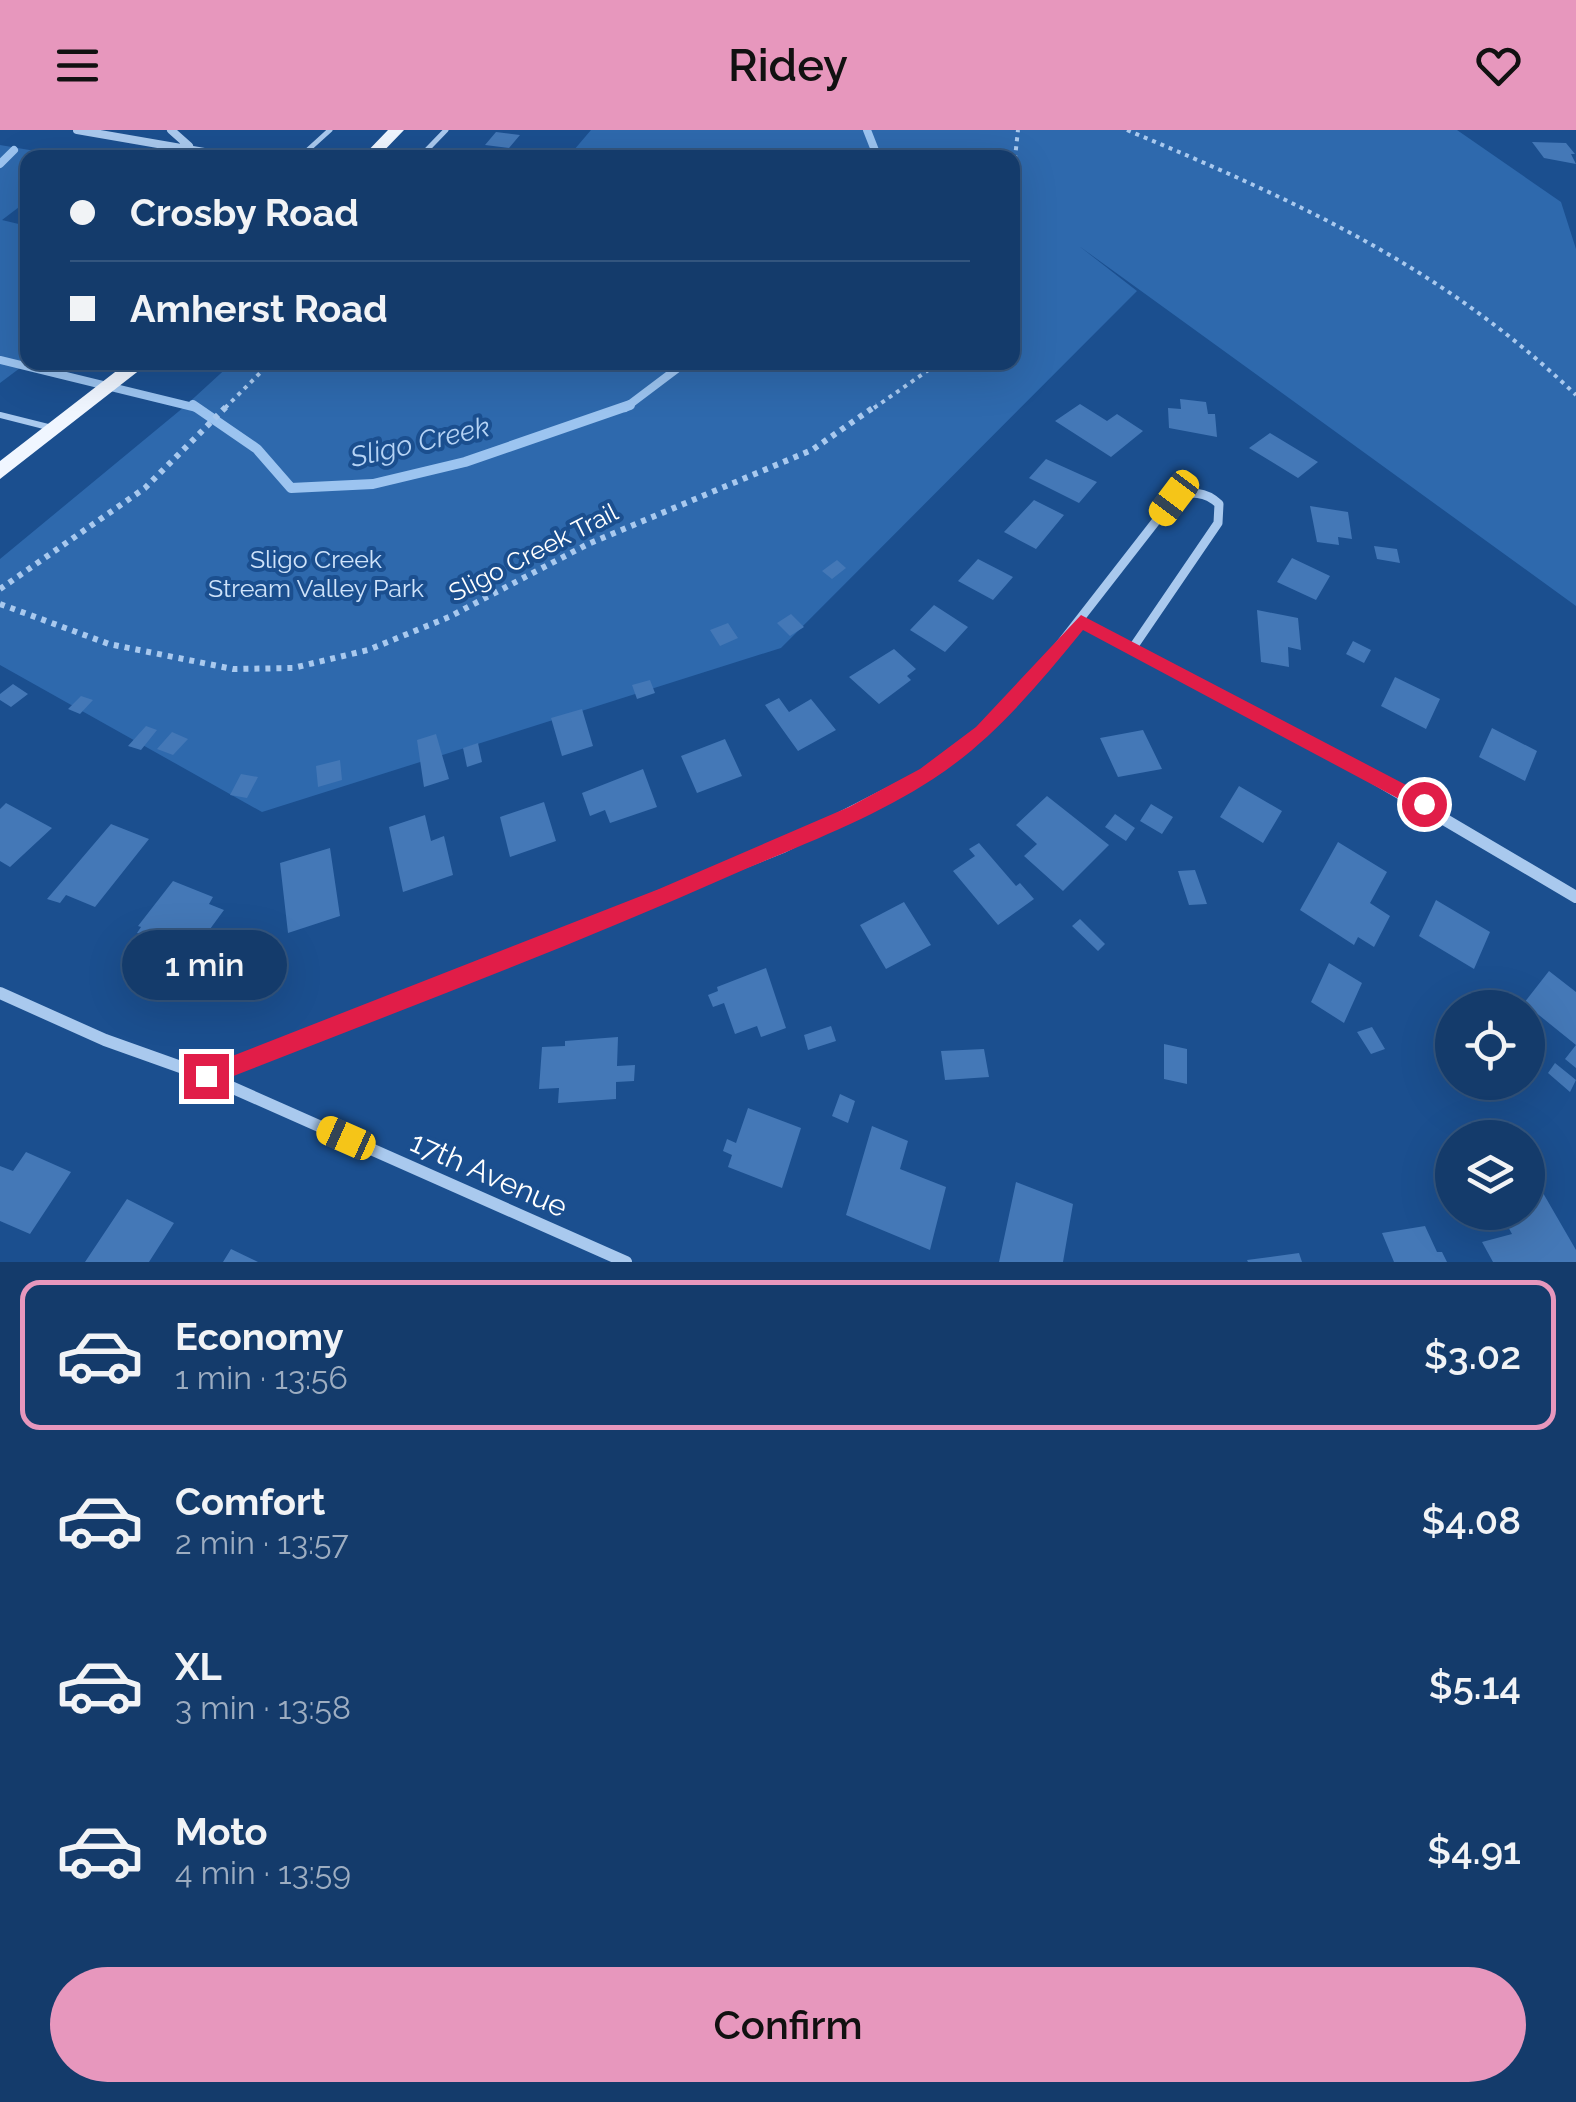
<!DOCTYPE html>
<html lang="en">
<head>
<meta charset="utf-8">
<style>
  :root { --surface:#143b6b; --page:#214673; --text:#f1f3f6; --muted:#9dadc1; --line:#33557e; --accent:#e797bd }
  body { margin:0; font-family:Raleway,sans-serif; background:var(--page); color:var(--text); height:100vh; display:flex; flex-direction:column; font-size:38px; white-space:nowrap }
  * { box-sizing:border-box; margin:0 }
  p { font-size:32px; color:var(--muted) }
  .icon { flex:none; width:55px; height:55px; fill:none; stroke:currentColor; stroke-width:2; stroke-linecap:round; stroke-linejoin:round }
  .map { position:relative; height:1132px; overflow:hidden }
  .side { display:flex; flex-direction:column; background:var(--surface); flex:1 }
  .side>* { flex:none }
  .guide { position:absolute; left:20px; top:20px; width:1000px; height:220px; border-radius:20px; box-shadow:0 10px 40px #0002,0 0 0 2px var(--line); display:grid; align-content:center; height:220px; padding:0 50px; background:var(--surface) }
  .fabs { position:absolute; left:1435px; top:860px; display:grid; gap:20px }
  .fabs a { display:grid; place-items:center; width:110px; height:110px; border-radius:50%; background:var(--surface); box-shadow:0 10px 40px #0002,0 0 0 2px var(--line); font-size:50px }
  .end { position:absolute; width:45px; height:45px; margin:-22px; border:12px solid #e11d48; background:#fff; box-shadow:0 0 0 5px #fff }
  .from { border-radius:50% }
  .bubble { position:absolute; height:70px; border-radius:35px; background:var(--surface); box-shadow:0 10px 40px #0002,0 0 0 2px var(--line); font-size:32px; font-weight:600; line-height:70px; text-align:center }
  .car { position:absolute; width:30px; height:60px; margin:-30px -15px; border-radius:12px; box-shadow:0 0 8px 2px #0007; background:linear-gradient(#f5c518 24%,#345 0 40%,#f5c518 0 76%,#345 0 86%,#f5c518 0) }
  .guide b { display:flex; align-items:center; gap:35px; height:95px; font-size:38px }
  .guide b+b { border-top:2px solid var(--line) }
  .guide i { width:25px; height:25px; background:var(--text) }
  ul { padding:18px 0 0; list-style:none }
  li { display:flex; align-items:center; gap:30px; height:150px; margin:0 20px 15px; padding:0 30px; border:5px solid transparent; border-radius:20px }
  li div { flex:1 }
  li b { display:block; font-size:38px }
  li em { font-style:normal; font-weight:600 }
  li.selected { border-color:var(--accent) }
  li>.icon { width:90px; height:90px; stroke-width:1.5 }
  .primary-button { display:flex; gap:20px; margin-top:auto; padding:20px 50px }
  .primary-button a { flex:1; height:115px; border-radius:60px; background:var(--accent); color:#111; font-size:40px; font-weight:600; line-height:115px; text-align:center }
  header { display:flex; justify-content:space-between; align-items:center; height:130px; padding:0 50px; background:var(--accent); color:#111; font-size:45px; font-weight:600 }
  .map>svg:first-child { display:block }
  .green { fill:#2e69ad }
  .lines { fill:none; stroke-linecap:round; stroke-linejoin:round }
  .stream-far1 { stroke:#9cc4f0; stroke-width:8 }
  .stream { stroke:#9cc4f0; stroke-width:10 }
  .building { fill:#4478b7 }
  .path-far1 { stroke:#a9c9ee; stroke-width:4; stroke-dasharray:4 5; stroke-linecap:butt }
  .path { stroke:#a9c9ee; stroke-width:6; stroke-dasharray:5 6; stroke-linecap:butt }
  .lane-far1 { stroke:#a9c9ee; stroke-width:5 }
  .lane { stroke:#a9c9ee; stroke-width:6 }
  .street-far2 { stroke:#a9c9ee; stroke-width:8 }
  .street-far1 { stroke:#a9c9ee; stroke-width:9 }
  .street { stroke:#a9c9ee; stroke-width:12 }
  .primary { fill:#f0f6ff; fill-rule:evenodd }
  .route { fill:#e11d48 }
  .labels { text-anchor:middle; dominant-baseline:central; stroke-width:8; stroke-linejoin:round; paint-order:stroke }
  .street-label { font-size:25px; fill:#fff; stroke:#1b4f8f }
  .park-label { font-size:25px; fill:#cfe3fa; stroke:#1b4f8f }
  .water-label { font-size:28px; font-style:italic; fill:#b5d3f5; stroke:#1b4f8f }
  .near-street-label { font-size:30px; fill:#fff; stroke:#1b4f8f }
</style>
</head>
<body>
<header><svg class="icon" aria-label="menu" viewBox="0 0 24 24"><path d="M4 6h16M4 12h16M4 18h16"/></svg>Ridey<svg class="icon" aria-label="heart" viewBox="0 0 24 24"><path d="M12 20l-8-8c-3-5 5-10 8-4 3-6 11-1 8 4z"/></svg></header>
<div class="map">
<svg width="1576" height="1132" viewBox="0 0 1576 1132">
  <rect width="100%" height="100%" fill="#1b4f8f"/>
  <!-- green -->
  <path class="green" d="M591,0H1457L1561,72L1576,119V476L1079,116L1137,161L781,518L262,682L0,535V429L184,277L232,233L1012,232V28L568,27Z
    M0,15L71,27L28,28L27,71L2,90L27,96L28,232L0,253Z"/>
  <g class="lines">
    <!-- stream-far1 -->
    <path class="stream-far1" d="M867,0L878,28
      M0,34L14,20
      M0,230L197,278
      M625,278L686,232"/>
    <!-- stream -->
    <path class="stream" d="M193,275L257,319L291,358L373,354L465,332L630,275"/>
  </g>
  <!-- building -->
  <path class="building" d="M496,2L520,5L509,18L485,15Z
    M1532,12L1566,13L1575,24H1571L1576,34L1544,28Z
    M1180,269L1206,272L1208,284H1215L1217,307L1169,298L1168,278L1181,279Z
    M1080,274L1107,291L1117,284L1143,301L1111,327L1055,291Z
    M1270,303L1318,332L1298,348L1249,318Z
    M1046,329L1097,352L1079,373L1029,348Z
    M1034,370L1064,385L1036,419L1004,402Z
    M1310,376L1348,382L1352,409L1338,407L1339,415L1317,412Z
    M1374,416L1397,419L1400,433L1377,429Z
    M1292,428L1330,446L1316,470L1277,452Z
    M978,429L1013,447L993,470L958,451Z
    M837,430L846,438L832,449L822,441Z
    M934,475L968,497L945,522L910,500Z
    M1257,480L1298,488L1301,520L1288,517L1289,537L1261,532Z
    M791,484L804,497L790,506L777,493Z
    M728,493L738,508L720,516L710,500Z
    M1353,511L1371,520L1364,533L1346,524Z
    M894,519L916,539L907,546L911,550L879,574L849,547Z
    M1395,547L1440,569L1426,599L1381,576Z
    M650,550L655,563L637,569L632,555Z
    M13,554L28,564L11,577L0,570V564Z
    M81,566L93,570L80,584L68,579Z
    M779,568L789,582L811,569L836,600L798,621L765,575Z
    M582,579L593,616L562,626L551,588Z
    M146,596L157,600L141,620L128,616Z
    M1492,598L1537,621L1525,651L1479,627Z
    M1143,600L1162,639L1118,647L1100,608Z
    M172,602L188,609L173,625L157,619Z
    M436,604L449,649L424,657L417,610Z
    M725,609L742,646L697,663L681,626Z
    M478,613L482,632L467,637L463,618Z
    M340,630L342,650L318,657L316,636Z
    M643,639L657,677L610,693L605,680L590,686L582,663Z
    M241,644L258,647L247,668L230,665Z
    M1239,656L1282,681L1263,713L1220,687Z
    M1047,666L1109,715L1063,761L1024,726L1037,714L1016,695Z
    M544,672L556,711L510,727L500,687Z
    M6,673L52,698L10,737L0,731V679Z
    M1151,674L1173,687L1162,704L1140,691Z
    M1115,684L1135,698L1126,711L1105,697Z
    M425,685L431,711L444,706L453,745L403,762L389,697Z
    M111,694L149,709L95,777L66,765L60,773L47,769Z
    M1338,712L1387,742L1370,773L1390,786L1374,817L1358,807L1354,815L1300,780Z
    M979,713L1016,756L1020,753L1034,769L998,795L953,741L975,726L969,719Z
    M330,718L340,786L288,803L280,733Z
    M1195,740L1207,774L1189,775L1178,741Z
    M173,751L213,767L209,774L224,780L199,814L154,800L148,807L137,803L141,797L138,796Z
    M1436,770L1490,802L1474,839L1419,806Z
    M904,772L931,815L886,839L860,795Z
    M1080,789L1105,814L1098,821L1072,796Z
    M1329,833L1362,853L1344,893L1311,872Z
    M766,838L786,898L761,907L757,896L735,904L724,873L713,877L708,865L718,861L717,857Z
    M1549,841L1576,862V938L1565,929L1576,915L1524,873Z
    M831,896L836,911L808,920L804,905Z
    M1372,897L1385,919L1371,924L1357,902Z
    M618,907L617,936L635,935L634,951L616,952V969L558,973L559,958L539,959L542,917L565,916V911Z
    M1164,914L1187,919V954L1164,949Z
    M984,919L989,947L945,950L941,921Z
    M1555,933L1576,950L1570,962L1548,943Z
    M840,964L855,971L848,993L832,986Z
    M748,978L801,998L782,1058L728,1037L732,1025L723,1021L727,1009L736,1013Z
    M872,996L908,1011L900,1039L946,1057L930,1120L846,1085Z
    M26,1022L71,1042L30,1104L0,1091V1036L13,1041Z
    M1016,1052L1073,1074L1063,1132H999Z
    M1543,1063L1576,1120V1132H1493L1482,1112L1512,1104L1500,1082H1528V1066Z
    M127,1069L174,1093L149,1132H85Z
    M1425,1096L1437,1122H1442L1447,1132H1394L1382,1103Z
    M231,1119L258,1132H223Z
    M1299,1123L1302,1132H1248L1247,1130Z"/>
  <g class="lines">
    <!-- path-far1 -->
    <path class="path-far1" d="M1127,0C1296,71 1442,136 1576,265
      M1012,56L1018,0
      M225,278L271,232
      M874,278L940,232"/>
    <!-- path -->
    <path class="path" d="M0,459L145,358L228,275
      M0,474L109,514L233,539L293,538L368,520L449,487L588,414L812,320L877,275"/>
    <!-- lane-far1 -->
    <path class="lane-far1" d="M299,28L330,0
      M419,28L446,0"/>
    <!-- lane -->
    <path class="lane" d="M0,285L52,298"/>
    <!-- street-far2 -->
    <path class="street-far2" d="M77,0L239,28
      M171,0L189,16"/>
    <!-- street-far1 -->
    <path class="street-far1" d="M1081,492L1369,645
      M927,645L982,603L1030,553L1174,368C1191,361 1205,361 1219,374L1218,393L1132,519"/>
    <!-- street -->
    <path class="street" d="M1364,642L1576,767
      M0,863L105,910L206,946L626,1132
      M206,946L783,717L930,642"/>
    <!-- primary -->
    <path class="primary" d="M388,0H404L377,28H361Z
      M128,232H150L0,349V331Z"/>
  </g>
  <!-- route -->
  <path class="route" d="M1081,485L1431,668V679H1418L1083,500C1038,555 993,610 933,649C872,689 801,715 734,744C561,821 382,887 206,957L199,954L196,946L199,939L659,759L849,677L920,639L976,597Z"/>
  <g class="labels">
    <!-- street labels -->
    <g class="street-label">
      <text transform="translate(533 422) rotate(-27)">Sligo Creek Trail</text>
    </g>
    <!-- park labels -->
    <g class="park-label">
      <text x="316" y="429">Sligo Creek<tspan x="316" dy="29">Stream Valley Park</tspan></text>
    </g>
    <!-- water labels -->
    <g class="water-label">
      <text transform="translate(420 312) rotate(-13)">Sligo Creek</text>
    </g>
    <!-- near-street labels -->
    <g class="near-street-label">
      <text transform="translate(489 1044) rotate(24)">17th Avenue</text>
    </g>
  </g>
</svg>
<div class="fabs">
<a><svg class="icon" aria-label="locate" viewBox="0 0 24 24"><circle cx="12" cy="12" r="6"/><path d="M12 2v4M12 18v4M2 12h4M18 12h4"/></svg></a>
<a><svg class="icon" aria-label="layers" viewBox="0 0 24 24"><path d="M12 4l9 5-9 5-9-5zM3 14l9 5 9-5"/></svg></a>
</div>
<i class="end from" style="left:1424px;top:674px"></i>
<i class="end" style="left:206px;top:946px"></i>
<div class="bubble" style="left:122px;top:800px;width:165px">1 min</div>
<i class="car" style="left:1174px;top:368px;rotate:217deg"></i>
<i class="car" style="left:346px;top:1008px;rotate:294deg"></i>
<div class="guide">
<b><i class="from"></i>Crosby Road</b>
<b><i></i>Amherst Road</b>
</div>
</div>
<section class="side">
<ul>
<li class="selected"><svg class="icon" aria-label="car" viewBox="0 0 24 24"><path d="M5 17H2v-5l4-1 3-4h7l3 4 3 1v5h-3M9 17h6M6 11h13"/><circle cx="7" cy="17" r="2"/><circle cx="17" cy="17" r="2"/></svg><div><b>Economy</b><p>1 min · 13:56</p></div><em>$3.02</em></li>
<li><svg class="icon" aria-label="car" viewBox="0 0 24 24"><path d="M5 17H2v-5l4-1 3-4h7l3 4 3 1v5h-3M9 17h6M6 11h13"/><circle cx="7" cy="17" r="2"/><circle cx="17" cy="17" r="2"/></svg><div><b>Comfort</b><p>2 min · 13:57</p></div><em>$4.08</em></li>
<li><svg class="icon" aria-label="car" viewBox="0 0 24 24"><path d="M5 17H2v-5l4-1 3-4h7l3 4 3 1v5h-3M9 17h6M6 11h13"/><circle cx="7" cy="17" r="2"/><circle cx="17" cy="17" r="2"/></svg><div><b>XL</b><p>3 min · 13:58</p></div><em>$5.14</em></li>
<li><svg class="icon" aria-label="car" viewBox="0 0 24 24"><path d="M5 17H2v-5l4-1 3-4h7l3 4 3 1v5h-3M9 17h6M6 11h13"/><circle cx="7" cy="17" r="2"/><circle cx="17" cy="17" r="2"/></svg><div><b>Moto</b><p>4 min · 13:59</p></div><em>$4.91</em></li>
</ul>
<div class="primary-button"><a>Confirm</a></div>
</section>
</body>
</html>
